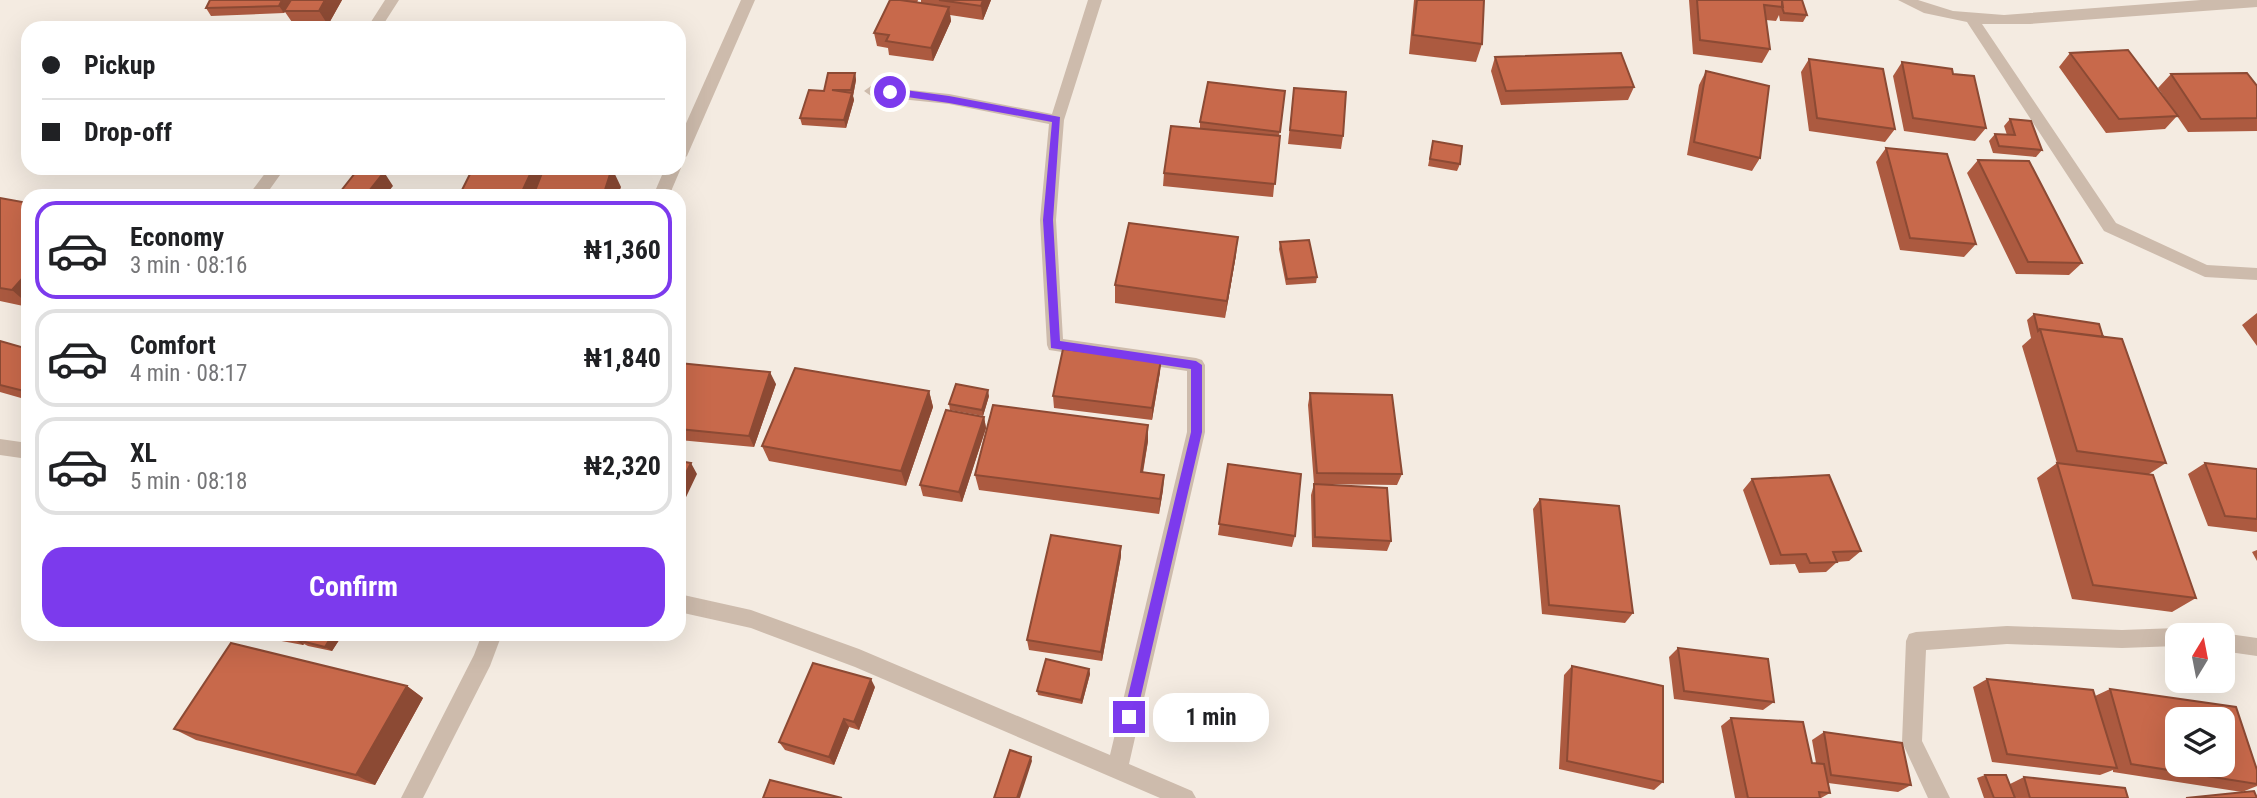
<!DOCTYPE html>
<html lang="en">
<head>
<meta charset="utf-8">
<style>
  :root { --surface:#fff; --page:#f2f2f2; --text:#202124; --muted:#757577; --line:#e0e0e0; --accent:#7c3aed }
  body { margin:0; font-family:"Roboto Condensed",sans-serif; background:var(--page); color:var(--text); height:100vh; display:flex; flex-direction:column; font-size:26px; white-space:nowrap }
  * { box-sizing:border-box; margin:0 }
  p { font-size:23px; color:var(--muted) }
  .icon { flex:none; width:38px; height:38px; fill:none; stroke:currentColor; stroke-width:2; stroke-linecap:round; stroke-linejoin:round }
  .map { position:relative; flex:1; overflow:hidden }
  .panel { position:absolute; left:21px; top:189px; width:665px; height:452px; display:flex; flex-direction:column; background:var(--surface); border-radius:21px; box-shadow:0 7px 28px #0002 }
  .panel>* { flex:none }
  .hud { position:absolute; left:21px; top:21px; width:665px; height:154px; border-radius:21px; box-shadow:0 7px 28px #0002; display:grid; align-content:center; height:154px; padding:0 21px; background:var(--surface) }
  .needle { width:46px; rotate:10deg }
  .tools { position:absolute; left:2165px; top:623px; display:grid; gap:14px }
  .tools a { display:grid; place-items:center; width:70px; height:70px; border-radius:14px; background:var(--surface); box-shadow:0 7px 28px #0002; font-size:35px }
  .end { position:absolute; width:32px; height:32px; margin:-16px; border:9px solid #7c3aed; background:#fff; box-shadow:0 0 0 4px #fff }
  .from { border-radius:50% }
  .bubble { position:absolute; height:49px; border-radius:21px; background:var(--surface); box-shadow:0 7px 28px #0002; font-size:23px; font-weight:700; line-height:49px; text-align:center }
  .hud b { display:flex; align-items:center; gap:24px; height:66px; font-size:26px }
  .hud b+b { border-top:2px solid var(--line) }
  .hud i { width:18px; height:18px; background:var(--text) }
  ul { padding:12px 0 0; list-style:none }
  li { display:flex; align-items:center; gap:21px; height:98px; margin:0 14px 10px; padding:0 7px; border:4px solid var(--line); border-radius:21px }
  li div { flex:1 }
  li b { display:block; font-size:26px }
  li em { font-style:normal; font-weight:700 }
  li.on { border-color:var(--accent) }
  li>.icon { width:63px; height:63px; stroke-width:1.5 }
  .cta { display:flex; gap:14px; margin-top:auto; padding:14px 21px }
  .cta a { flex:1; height:80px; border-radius:21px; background:var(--accent); color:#fff; font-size:28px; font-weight:700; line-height:80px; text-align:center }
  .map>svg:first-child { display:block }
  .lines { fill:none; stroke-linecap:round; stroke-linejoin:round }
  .street { fill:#cdbbac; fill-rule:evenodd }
  .wall { fill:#ac5a40 }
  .shaded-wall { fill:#8c4a34 }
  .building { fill:#c8694b; stroke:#8c4a34; stroke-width:2; fill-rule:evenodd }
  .route { fill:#7c3aed }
</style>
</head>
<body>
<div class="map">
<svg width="2257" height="798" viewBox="0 0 2257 798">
  <rect width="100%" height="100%" fill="#f4ebe1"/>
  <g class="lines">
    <!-- street -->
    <path class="street" d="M385,0H399L381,28H367Z
      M741,0H755L687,156L679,162V139Z
      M1088,0H1102L1064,120L1056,220L1063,339L1196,358L1202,360L1205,365V432L1129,764L1192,791L1196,798H1160L855,667L751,628L679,612V594L751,610L859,649L1110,755L1187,432V371L1049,350L1047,345L1040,220L1049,124L949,104L871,96L864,91L871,86L949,94L1052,114Z
      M1898,0H1918L1953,11L2004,15L2201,0H2257V7L2030,24H1982L2116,223L2207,265L2257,268V280L2205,277L2104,231L1967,22L1924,13Z
      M679,165L681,168L669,196H653L665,168H679Z
      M269,168H285L265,196H248Z
      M0,439L28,443V459L0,455Z
      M2007,626L2122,630L2177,628L2184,630L2186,635H2177V646L2122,648L2007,644L1926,650L1922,741L1950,798H1928L1902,742L1906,641L1909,634L1916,632Z
      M2222,633L2257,638V656L2222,651V635H2215Z
      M482,634H502L490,666L423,798H401L474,655Z"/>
  </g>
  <!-- wall -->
  <path class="wall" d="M210,0H342L328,25H294L285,12L284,13L211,16L206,8Z
    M888,0H918L917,3H921V0H991L983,20L950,15L951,21L933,61L889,55L888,48L877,46L874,33L890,0Z
    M1414,0H1484L1482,44L1476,62L1409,54Z
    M1689,0H1802L1807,15L1803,22L1780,21L1779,15L1776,21L1766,20L1770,49L1762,63L1693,54Z
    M2070,53L2172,108L2158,88L2171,74L2257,86V131L2188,132L2177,116L2165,129L2106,133L2059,67Z
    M1495,57L1634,87L1628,100L1501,105L1491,71Z
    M1809,59L1895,129L1885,142L1809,131L1801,72Z
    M1902,62L1986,128L1975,141L1904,131L1893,76Z
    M1706,71L1760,158L1752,171L1687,155L1699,85Z
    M855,73L856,80L853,96L854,100L846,128L802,125L800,118L824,91Z
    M1294,88L1343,136L1341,149L1288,144Z
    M1285,91L1279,136L1273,197L1163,186L1164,173L1200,128V122Z
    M2010,119L2042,150L2036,157L1993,153L1989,141L1995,134L2007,135L2004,126Z
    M1433,141L1460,164L1457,171L1428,166Z
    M1886,148L1976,244L1964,257L1900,250L1876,162Z
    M1978,160L2082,263L2069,275L2016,274L1967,173Z
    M0,198L28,203V307L0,301Z
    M1280,242L1317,277L1316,283L1286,285L1279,249Z
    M1236,255L1225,318L1115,303V285Z
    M2257,313V346L2242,325Z
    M2034,314L2103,337L2166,463L2149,474L2196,598L2172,612L2072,599L2037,478L2057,463L2022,346L2031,338L2027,320Z
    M0,341L28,349V400L0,392Z
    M679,363L776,384L754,447L679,440Z
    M1160,372L1152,420L1054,408L1053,396Z
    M929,391L933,407L906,486L769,461L762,446Z
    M1310,393L1402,474L1397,485L1314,484L1308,405Z
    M989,396L983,416L950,410L949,404Z
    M984,417L986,428L962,502L923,496L920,485Z
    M1148,441L1143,473L1164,475L1163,490L1159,514L979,490L975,475Z
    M2205,463L2257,469V532L2208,526L2188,474Z
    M1228,464L1295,536L1292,547L1218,535Z
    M1752,479L1861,551L1849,561L1837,562L1826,572L1799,573L1795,564L1770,565L1743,490Z
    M1314,484L1391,541L1387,551L1312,547L1311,495Z
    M1540,499L1633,613L1625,623L1542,614L1533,509Z
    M2257,550V561L2252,552Z
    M1121,556L1102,661L1029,650L1027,640Z
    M255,634H343L332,651L308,646L304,644L303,645L260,637Z
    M1678,648L1774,702L1763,710L1674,699L1669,657Z
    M1572,666L1663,782L1654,790L1559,769L1564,675Z
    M1089,669L1090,674L1082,704L1038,695L1037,691Z
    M1987,679L2095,696L2110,689L2257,770V786L2242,792L2113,772V770L2100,775L1992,762L1973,687Z
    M407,686L423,698L375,785L196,740L174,729Z
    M875,687L859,730L849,727L834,765L785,750L779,742Z
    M1731,718L1812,763H1816L1812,740L1824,732L1911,785L1898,792L1828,783L1830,793L1821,798H1735L1721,726Z
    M1985,775L2010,784L2024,777L2128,798H1984L1977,778Z"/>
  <!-- shaded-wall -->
  <path class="shaded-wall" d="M282,0H291L284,13L279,6Z
    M325,0H342L328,25L319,11Z
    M983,0H991L983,20L981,6Z
    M949,7L951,21L933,61L931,48Z
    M855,73L856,80L853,96L854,100L846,128L844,120L852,94L851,90Z
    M533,168H536L542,178L534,196H520Z
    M612,168L621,187L618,196H603Z
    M384,172L393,186L385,196H365Z
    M1238,237L1236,255L1225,318L1227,301Z
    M28,272V304L12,290Z
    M1161,360L1160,372L1152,420V408Z
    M770,372L776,384L754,447L749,436Z
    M988,390L989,396L983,416L982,410Z
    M929,391L933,407L906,486L901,471Z
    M984,417L986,428L962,502L959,492Z
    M1148,425V441L1140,487L1141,472Z
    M691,463L697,474L679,512V487Z
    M1164,475L1163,490L1159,514L1160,499Z
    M1121,546V556L1102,661L1101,652Z
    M291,634H310L301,641L304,644L303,645L289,636Z
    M333,634H343L332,651L325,647Z
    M1089,669L1090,674L1082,704L1081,700Z
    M871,679L875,687L859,730L854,722Z
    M407,686L423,698L375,785L356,775Z
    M844,719L849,727L834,765L829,757Z
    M1031,757L1032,761L1020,798H1017Z"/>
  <!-- building -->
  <path class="building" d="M210,0H282L279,6L206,8Z
    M291,0H325L319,11H284Z
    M890,0H900L949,7L931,48L886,41L889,35L874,33Z
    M939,0H983L981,6Z
    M1417,0H1484L1482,44L1413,35Z
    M1697,0H1782L1783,7L1764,5L1770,49L1700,40Z
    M1782,0H1802L1807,15L1784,13L1782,7Z
    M2128,50L2178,116L2119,119L2070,53Z
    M1621,53L1634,87L1506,91L1495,57Z
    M1809,59L1883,69L1895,129L1817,118Z
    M1902,62L1952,69L1953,74L1974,76L1986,128L1913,118Z
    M1706,71L1769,86L1760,158L1694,142Z
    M828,73H855L851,90H832L852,93L844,120L800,118L809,90L824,91Z
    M2247,73L2257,86V118L2201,119L2171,74Z
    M1208,82L1285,91L1280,132L1200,122Z
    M1294,88L1346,92L1343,136L1290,130Z
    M2010,119L2031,121L2042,150L1999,146L1995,134L2015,135Z
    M1171,126L1280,136L1275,184L1164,173Z
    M1433,141L1462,146L1460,164L1430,159Z
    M1886,148L1947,154L1976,244L1910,238Z
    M1978,160L2029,161L2082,263L2028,262Z
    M359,168L384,172L365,196H337Z
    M473,168H533L520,196H459Z
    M544,168H612L603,196H533Z
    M0,198L28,203V272L12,290L0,288Z
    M1129,223L1238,237L1227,301L1115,285Z
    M1309,240L1317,277L1287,279L1280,242Z
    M2034,314L2099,324L2103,337L2040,329L2038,331Z
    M2040,329L2122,339L2166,463L2077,451Z
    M0,341L28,349V392L0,385Z
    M1063,349L1161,360L1152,408L1053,396Z
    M679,363L770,372L749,436L679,429Z
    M795,368L929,391L901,471L762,446Z
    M956,384L988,390L982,410L949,404Z
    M1310,393L1392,395L1402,474L1317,473Z
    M993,405L1148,425L1141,472L1164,475L1160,499L975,475Z
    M946,410L984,417L959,492L920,485Z
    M679,461L691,463L679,487Z
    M2057,463L2153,475L2196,598L2093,585Z
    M2205,463L2257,469V519L2225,516Z
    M1228,464L1301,474L1295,536L1219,524Z
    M1829,475L1861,551L1833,552L1837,562L1810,563L1806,554L1781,555L1752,479Z
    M1314,484L1387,488L1391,541L1315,537Z
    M1540,499L1619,506L1633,613L1549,605Z
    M1051,535L1121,546L1101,652L1027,640Z
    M275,634H291L289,636Z
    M306,634H333L325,647L301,641Z
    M231,643L407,686L356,775L174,729Z
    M1678,648L1768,659L1774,702L1684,691Z
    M1046,659L1089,669L1081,700L1037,691Z
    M813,663L871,679L854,722L844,719L829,757L779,742Z
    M1572,666L1663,686V782L1567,761Z
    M1987,679L2093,690L2117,768L2007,754Z
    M2110,689L2236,707L2257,770V784L2131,764ZM2177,719H2222V765H2177Z
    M1731,718L1803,722L1812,763L1824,764L1830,793L1819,792L1820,798H1748Z
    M1824,732L1902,743L1911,785L1831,775Z
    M1010,750L1031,757L1017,798H994Z
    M1985,775H2006L2015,798H1994Z
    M2024,777L2125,788L2128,798H2030Z
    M770,780L842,798H763Z
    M2254,791L2257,798H2186Z"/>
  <!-- route -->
  <path class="route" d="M890,88L949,96L1060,117L1053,220L1060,341L1196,361L1202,365V432L1136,717L1129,724L1123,717L1191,432V369L1051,348L1043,220L1052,122L949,103L886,94L885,92Z"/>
</svg>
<div class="tools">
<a><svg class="needle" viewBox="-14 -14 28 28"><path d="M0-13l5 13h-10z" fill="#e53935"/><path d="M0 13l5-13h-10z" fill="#757577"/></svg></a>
<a><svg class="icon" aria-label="layers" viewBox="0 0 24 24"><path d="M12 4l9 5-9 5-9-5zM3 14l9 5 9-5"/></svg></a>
</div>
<i class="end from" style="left:890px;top:92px"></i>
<i class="end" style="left:1129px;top:717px"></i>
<div class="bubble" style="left:1153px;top:693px;width:116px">1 min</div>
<div class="hud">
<b><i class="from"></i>Pickup</b>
<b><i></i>Drop-off</b>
</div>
<section class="panel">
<ul>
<li class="on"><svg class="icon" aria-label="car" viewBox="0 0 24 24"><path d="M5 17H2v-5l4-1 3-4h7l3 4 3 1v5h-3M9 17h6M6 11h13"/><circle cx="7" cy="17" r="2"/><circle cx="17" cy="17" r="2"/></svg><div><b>Economy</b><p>3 min · 08:16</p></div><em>₦1,360</em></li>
<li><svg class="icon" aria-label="car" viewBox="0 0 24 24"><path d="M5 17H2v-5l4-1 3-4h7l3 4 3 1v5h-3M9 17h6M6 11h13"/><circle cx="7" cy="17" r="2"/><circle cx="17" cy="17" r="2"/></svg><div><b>Comfort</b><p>4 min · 08:17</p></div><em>₦1,840</em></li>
<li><svg class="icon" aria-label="car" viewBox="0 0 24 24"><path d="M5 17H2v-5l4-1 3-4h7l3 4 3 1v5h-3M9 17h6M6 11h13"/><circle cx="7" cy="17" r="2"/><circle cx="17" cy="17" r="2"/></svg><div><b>XL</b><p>5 min · 08:18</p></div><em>₦2,320</em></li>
</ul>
<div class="cta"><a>Confirm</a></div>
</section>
</div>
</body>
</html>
